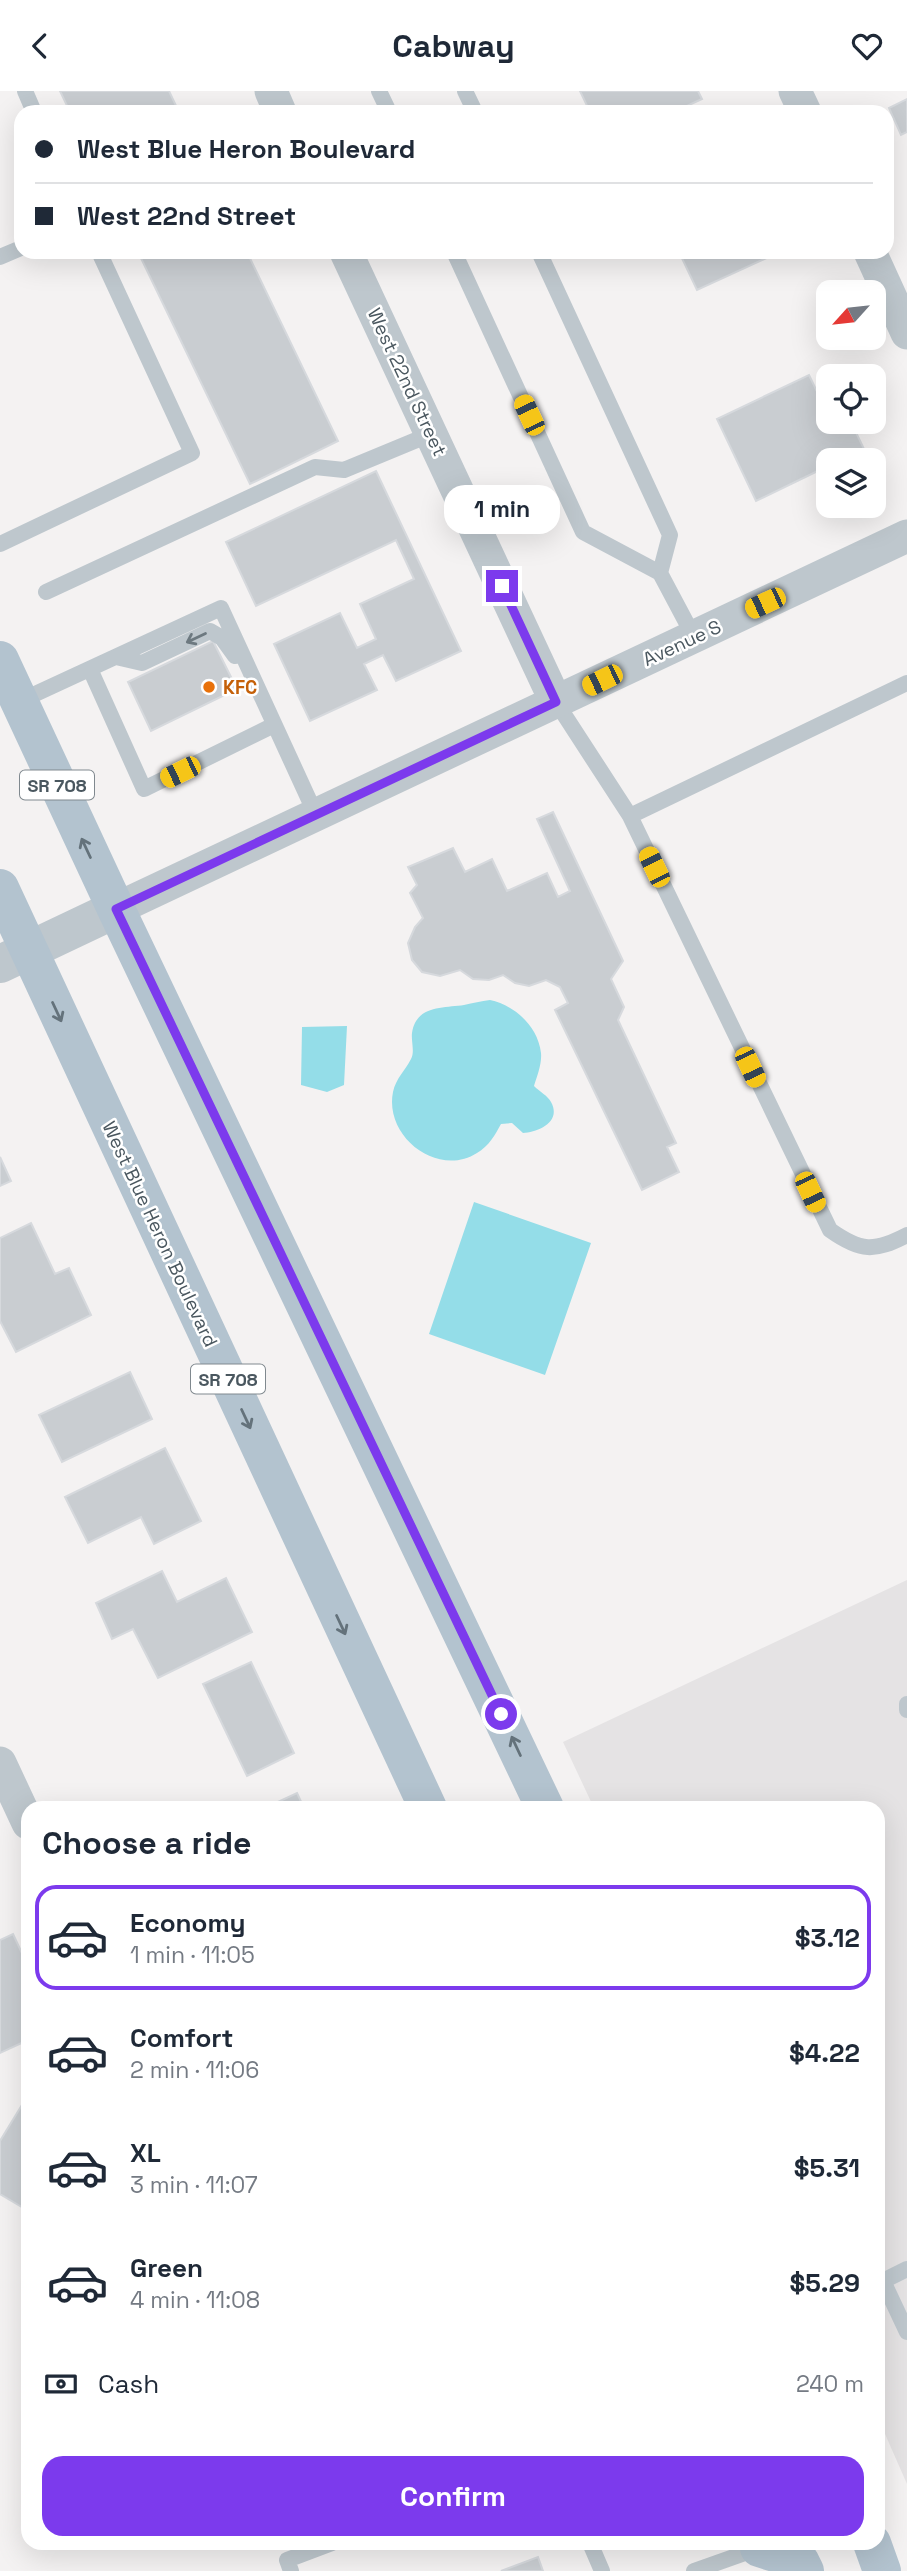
<!DOCTYPE html>
<html lang="en">
<head>
<meta charset="utf-8">
<style>
  :root { --surface:#fff; --page:#f6f6f7; --text:#1f2937; --muted:#747a83; --line:#e0e1e3; --accent:#7c3aed }
  body { margin:0; font-family:"Space Grotesk",sans-serif; background:var(--page); color:var(--text); height:100vh; display:flex; flex-direction:column; font-size:26px; white-space:nowrap }
  * { box-sizing:border-box; margin:0 }
  p { font-size:23px; color:var(--muted) }
  .icon { flex:none; width:38px; height:38px; fill:none; stroke:currentColor; stroke-width:2; stroke-linecap:round; stroke-linejoin:round }
  .map { position:relative; flex:1; overflow:hidden }
  .panel { position:absolute; left:21px; top:1710px; width:864px; height:749px; display:flex; flex-direction:column; background:var(--surface); border-radius:21px; box-shadow:0 7px 28px #0002 }
  .panel>* { flex:none }
  .hud { position:absolute; left:14px; top:14px; width:880px; height:154px; border-radius:21px; box-shadow:0 7px 28px #0002; display:grid; align-content:center; height:154px; padding:0 21px; background:var(--surface) }
  .needle { width:46px; rotate:243deg }
  .fabs { position:absolute; left:816px; top:189px; display:grid; gap:14px }
  .fabs a { display:grid; place-items:center; width:70px; height:70px; border-radius:14px; background:var(--surface); box-shadow:0 7px 28px #0002; font-size:35px }
  .end { position:absolute; width:32px; height:32px; margin:-16px; border:9px solid #7c3aed; background:#fff; box-shadow:0 0 0 4px #fff }
  .from { border-radius:50% }
  .bubble { position:absolute; height:49px; border-radius:21px; background:var(--surface); box-shadow:0 7px 28px #0002; font-size:23px; font-weight:600; line-height:49px; text-align:center }
  .car { position:absolute; width:21px; height:42px; margin:-21px -10px; border-radius:9px; box-shadow:0 0 5px 2px #0007; background:linear-gradient(#f5c518 24%,#345 0 40%,#f5c518 0 76%,#345 0 86%,#f5c518 0) }
  .hud b { display:flex; align-items:center; gap:24px; height:66px; font-size:26px }
  .hud b+b { border-top:2px solid var(--line) }
  .hud i { width:18px; height:18px; background:var(--text) }
  ul { padding:0; list-style:none }
  li { display:flex; align-items:center; gap:21px; height:105px; margin:0 14px 10px; padding:0 7px; border:4px solid transparent; border-radius:21px }
  li div { flex:1 }
  li b { display:block; font-size:26px }
  li em { font-style:normal; font-weight:600 }
  li.on { border-color:var(--accent) }
  li>.icon { width:63px; height:63px; stroke-width:1.5 }
  h2 { padding:0 21px; font-size:32px; line-height:84px }
  .pay { display:flex; align-items:center; gap:18px; height:77px; padding:0 21px; font-size:26px }
  .pay p { margin-inline-start:auto }
  .primary-button { display:flex; gap:14px; margin-top:auto; padding:14px 21px }
  .primary-button a { flex:1; height:80px; border-radius:21px; background:var(--accent); color:#fff; font-size:28px; font-weight:600; line-height:80px; text-align:center }
  header { display:flex; justify-content:space-between; align-items:center; height:91px; padding:0 21px; background:var(--surface); font-size:32px; font-weight:600 }
  .map>svg:first-child { display:block }
  .education { fill:#e5e3e4 }
  .water { fill:#94dde8 }
  .building { fill:#c9cdd1; stroke:#d6d9dd; stroke-width:2 }
  .lines { fill:none; stroke-linecap:round; stroke-linejoin:round }
  .service { stroke:#bec7cd; stroke-width:16 }
  .minor { stroke:#bec7cd; stroke-width:33 }
  .tertiary { stroke:#bec7cd; stroke-width:38 }
  .primary { stroke:#b3c3cf; stroke-width:38 }
  .oneway { stroke:#6d7980 }
  .oneway2 { stroke:#64727b }
  .route { stroke:#7c3aed; stroke-width:9 }
  .food-dot { fill:#e8710a; stroke:#fff; stroke-width:2.5 }
  .labels { text-anchor:middle; dominant-baseline:central; stroke-width:5; stroke-linejoin:round; paint-order:stroke }
  .shield { fill:#fff; stroke:#80898f; stroke-width:2 }
  .shield-label { font-size:18px; font-weight:bold; fill:#4a575f }
  .street-label { font-size:19px; fill:#4a575f; stroke:#fff }
  .food-label { font-size:19px; font-weight:bold; fill:#c56008; stroke:#fff; text-anchor:start }
</style>
</head>
<body>
<header><svg class="icon" aria-label="back" viewBox="0 0 24 24"><path d="M15 5l-7 7 7 7"/></svg>Cabway<svg class="icon" aria-label="heart" viewBox="0 0 24 24"><path d="M12 20l-8-8c-3-5 5-10 8-4 3-6 11-1 8 4z"/></svg></header>
<div class="map">
<svg width="907" height="2480" viewBox="0 0 907 2480">
  <rect width="100%" height="100%" fill="#f4f2f2"/>
  <!-- education -->
  <path class="education" d="M907,1489V2393L878,2327V1717H594L563,1651Z"/>
  <!-- water -->
  <path class="water" d="M490,909C514,914 538,935 541,962C542,973 537,985 534,995C539,1000 548,1005 551,1011C562,1031 538,1041 523,1042L512,1032L501,1033C495,1044 489,1055 477,1062C438,1087 384,1046 393,1001C396,987 405,980 411,968C415,961 411,950 412,942C416,914 444,917 464,914C473,912 481,910 490,909Z
    M347,935L344,994L327,1001L301,994L302,936Z
    M474,1111L591,1152L545,1284L429,1243Z"/>
  <!-- building -->
  <path class="building" d="M60,0H169L179,21H70Z
    M580,0H698L702,8L674,21H590Z
    M907,8V41L901,44L889,17Z
    M138,161H247L338,350L250,393Z
    M679,161H771L773,164L697,199Z
    M809,284L823,313L828,311V331H851L864,358L840,369H828V375L756,410L717,328Z
    M376,380L461,560L396,590L383,564L364,573L377,599L310,630L274,553L340,522L357,557L376,548L360,513L414,488L396,449L256,515L226,451Z
    M213,550L237,598L151,640L128,591Z
    M553,721L623,870L611,888L624,916L618,929L676,1052L667,1056L679,1081L642,1099L555,919L568,912L560,896L546,889L529,895L515,892L503,884L489,889L473,888L460,879L440,885L422,881L412,869L408,852L415,836L423,827L410,802L417,794L408,776L453,757L465,781L492,768L507,800L547,782L558,806L570,800L537,728Z
    M0,1066L11,1090L0,1095Z
    M31,1132L55,1183L69,1177L91,1224L16,1261L0,1230V1147Z
    M130,1281L152,1328L62,1371L39,1324Z
    M165,1357L201,1430L154,1453L141,1426L88,1452L65,1406Z
    M162,1480L177,1511L226,1487L252,1541L158,1587L133,1538L112,1548L96,1512Z
    M251,1571L294,1662L247,1685L203,1593Z
    M297,1702L304,1717H265Z
    M13,1843L28,1875V1949L0,1962V1849Z
    M28,2004V2113L25,2118L0,2103V2050Z
    M538,2466L543,2480H501Z"/>
  <g class="lines">
    <!-- service -->
    <path class="service" d="M25,0L34,21
      M379,0L389,21
      M465,0L475,21
      M454,161L583,441L660,482
      M539,161L670,444L660,482L694,546
      M0,166L21,157
      M0,453L192,362L99,161
      M46,501L315,376L344,379L431,343
      M116,566L142,572L210,540L222,547L235,565
      M90,578L144,698L274,634
      M20,610L221,517L316,724
      M556,611L630,725L830,1139C861,1161 874,1161 907,1144
      M630,725L907,592
      M907,1613V1619
      M907,2178L883,2190L907,2241
      M590,2452L602,2480
      M291,2480L287,2469L332,2452
      M694,2480L759,2457"/>
    <!-- minor -->
    <path class="minor" d="M271,0L280,21
      M795,0L805,21
      M346,161L556,611
      M870,161L907,242
      M116,818L907,445
      M0,1672L28,1732"/>
    <!-- tertiary -->
    <path class="tertiary" d="M0,873L116,818"/>
    <!-- primary -->
    <path class="primary" d="M0,569L116,818L545,1717
      M0,797L428,1717
      M872,2452L882,2480
      M759,2457L800,2470L805,2480"/>
  </g>
  <!-- one-way arrows -->
  <defs><path id="oneway-shaft" d="M-6 0H5M1.5-3L5.5 0L1.5 3" fill="none" stroke-width="1.6" stroke-linecap="round" stroke-linejoin="round" transform="scale(1.75)"/></defs>
  <use class="oneway" href="#oneway-shaft" transform="translate(196 547) rotate(155)"/>
  <g class="oneway2">
    <use href="#oneway-shaft" transform="translate(86 757) rotate(-115)"/>
    <use href="#oneway-shaft" transform="translate(57 921) rotate(65)"/>
    <use href="#oneway-shaft" transform="translate(246 1328) rotate(65)"/>
    <use href="#oneway-shaft" transform="translate(341 1534) rotate(65)"/>
    <use href="#oneway-shaft" transform="translate(516 1655) rotate(-115)"/>
  </g>
  <g class="lines">
    <!-- route -->
    <path class="route" d="M501,1623L116,818L556,611L502,495"/>
  </g>
  <!-- markers -->
  <circle class="food-dot" cx="209" cy="596" r="7"/>
  <g class="labels">
    <!-- shield labels -->
    <g class="shield">
      <rect x="20" y="679.5" width="74" height="29" rx="5"/>
      <rect x="191" y="1273.5" width="74" height="29" rx="5"/>
    </g>
    <g class="shield-label">
      <text x="57" y="694">SR 708</text>
      <text x="228" y="1288">SR 708</text>
    </g>
    <!-- street labels -->
    <g class="street-label">
      <text transform="translate(407 291) rotate(65)">West 22nd Street</text>
      <text transform="translate(682 552) rotate(-25)">Avenue S</text>
      <text transform="translate(160 1143) rotate(65)">West Blue Heron Boulevard</text>
    </g>
    <!-- food labels -->
    <g class="food-label">
      <text x="223" y="596">KFC</text>
    </g>
  </g>
</svg>
<div class="fabs">
<a><svg class="needle" viewBox="-14 -14 28 28"><path d="M0-13l5 13h-10z" fill="#e53935"/><path d="M0 13l5-13h-10z" fill="#747a83"/></svg></a>
<a><svg class="icon" aria-label="locate" viewBox="0 0 24 24"><circle cx="12" cy="12" r="6"/><path d="M12 2v4M12 18v4M2 12h4M18 12h4"/></svg></a>
<a><svg class="icon" aria-label="layers" viewBox="0 0 24 24"><path d="M12 4l9 5-9 5-9-5zM3 14l9 5 9-5"/></svg></a>
</div>
<i class="end from" style="left:501px;top:1623px"></i>
<i class="end" style="left:502px;top:495px"></i>
<div class="bubble" style="left:444px;top:394px;width:116px">1 min</div>
<i class="car" style="left:529px;top:324px;rotate:335deg"></i>
<i class="car" style="left:765px;top:512px;rotate:245deg"></i>
<i class="car" style="left:602px;top:589px;rotate:244deg"></i>
<i class="car" style="left:180px;top:681px;rotate:244deg"></i>
<i class="car" style="left:654px;top:776px;rotate:334deg"></i>
<i class="car" style="left:750px;top:976px;rotate:155deg"></i>
<i class="car" style="left:810px;top:1101px;rotate:155deg"></i>
<div class="hud">
<b><i class="from"></i>West Blue Heron Boulevard</b>
<b><i></i>West 22nd Street</b>
</div>
<section class="panel">
<h2>Choose a ride</h2>
<ul>
<li class="on"><svg class="icon" aria-label="car" viewBox="0 0 24 24"><path d="M5 17H2v-5l4-1 3-4h7l3 4 3 1v5h-3M9 17h6M6 11h13"/><circle cx="7" cy="17" r="2"/><circle cx="17" cy="17" r="2"/></svg><div><b>Economy</b><p>1 min · 11:05</p></div><em>$3.12</em></li>
<li><svg class="icon" aria-label="car" viewBox="0 0 24 24"><path d="M5 17H2v-5l4-1 3-4h7l3 4 3 1v5h-3M9 17h6M6 11h13"/><circle cx="7" cy="17" r="2"/><circle cx="17" cy="17" r="2"/></svg><div><b>Comfort</b><p>2 min · 11:06</p></div><em>$4.22</em></li>
<li><svg class="icon" aria-label="car" viewBox="0 0 24 24"><path d="M5 17H2v-5l4-1 3-4h7l3 4 3 1v5h-3M9 17h6M6 11h13"/><circle cx="7" cy="17" r="2"/><circle cx="17" cy="17" r="2"/></svg><div><b>XL</b><p>3 min · 11:07</p></div><em>$5.31</em></li>
<li><svg class="icon" aria-label="car" viewBox="0 0 24 24"><path d="M5 17H2v-5l4-1 3-4h7l3 4 3 1v5h-3M9 17h6M6 11h13"/><circle cx="7" cy="17" r="2"/><circle cx="17" cy="17" r="2"/></svg><div><b>Green</b><p>4 min · 11:08</p></div><em>$5.29</em></li>
</ul>
<div class="pay"><svg class="icon" aria-label="cash" viewBox="0 0 24 24"><path d="M3 7h18v10H3z"/><circle cx="12" cy="12" r="2"/></svg>Cash<p>240 m</p></div>
<div class="primary-button"><a>Confirm</a></div>
</section>
</div>
</body>
</html>
